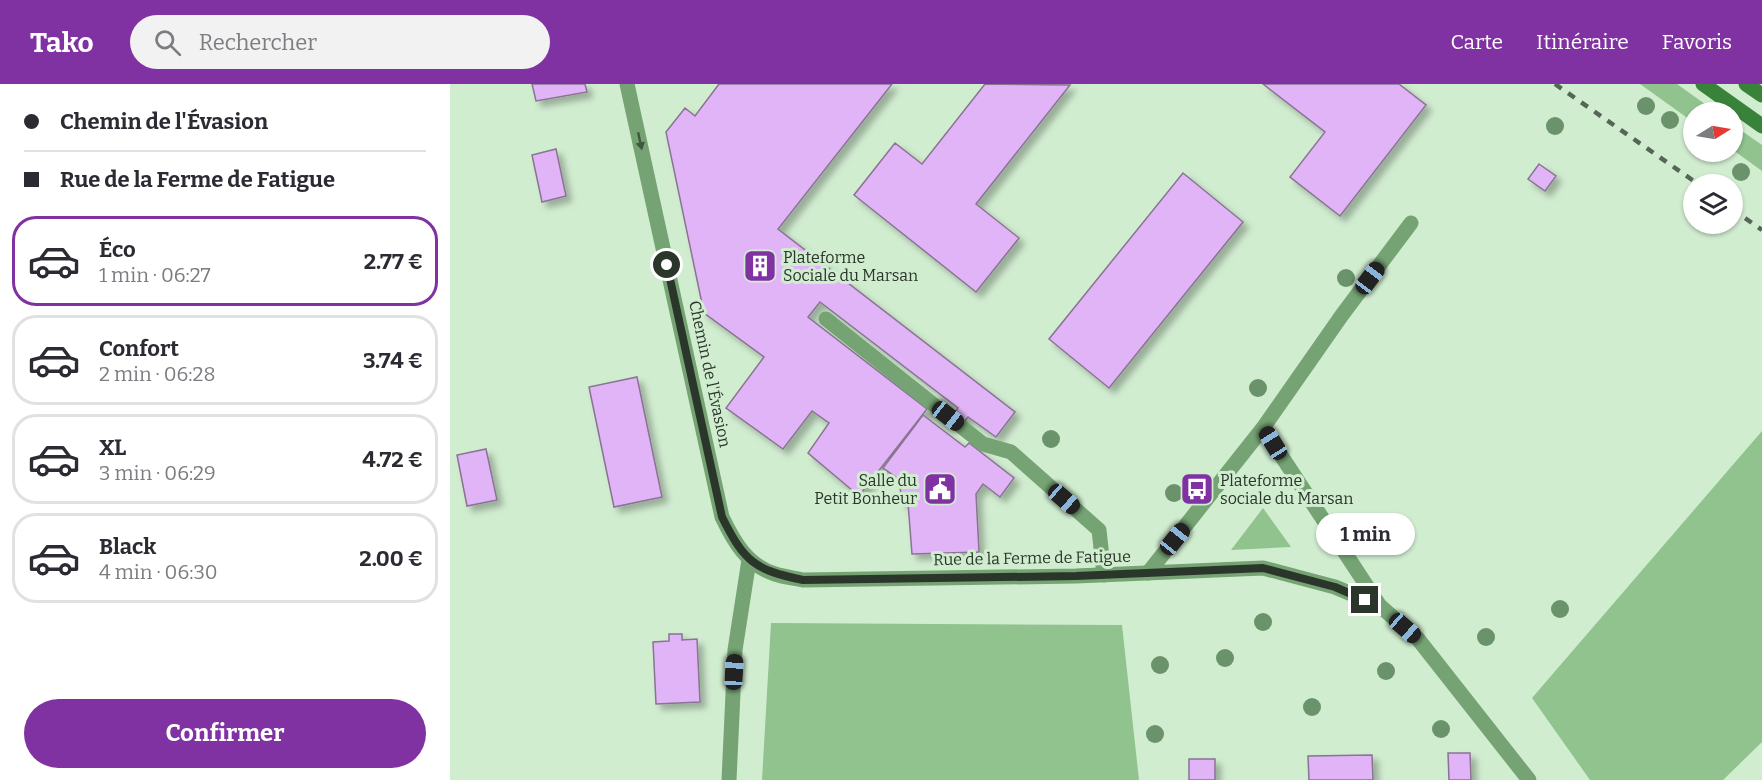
<!DOCTYPE html>
<html lang="fr">
<head>
<meta charset="utf-8">
<style>
  :root { --surface:#fff; --page:#f2f2f3; --text:#2b2b33; --muted:#7c7c81; --line:#e1e1e2; --accent:#8031a2 }
  body { margin:0; font-family:Bitter,serif; background:var(--page); color:var(--text); height:100vh; display:flex; flex-direction:column; font-size:22px; white-space:nowrap }
  * { box-sizing:border-box; margin:0 }
  p { font-size:20px; color:var(--muted) }
  .icon { flex:none; width:33px; height:33px; fill:none; stroke:currentColor; stroke-width:2; stroke-linecap:round; stroke-linejoin:round }
  .map { position:relative; flex:1; overflow:hidden }
  .details { display:flex; flex-direction:column; background:var(--surface); width:450px }
  .details>* { flex:none }
  .banner { display:grid; align-content:center; height:132px; padding:0 24px; background:var(--surface) }
  .needle { width:39px; rotate:79deg }
  .controls { position:absolute; left:1233px; top:18px; display:grid; gap:12px }
  .controls a { display:grid; place-items:center; width:60px; height:60px; border-radius:50%; background:var(--surface); box-shadow:0 2px 4px #0004; font-size:30px }
  .end { position:absolute; width:27px; height:27px; margin:-14px; border:8px solid #2b362b; background:#fff; box-shadow:0 0 0 3px #fff }
  .from { border-radius:50% }
  .bubble { position:absolute; height:42px; border-radius:21px; background:var(--surface); box-shadow:0 2px 4px #0004; font-size:20px; font-weight:700; line-height:42px; text-align:center }
  .car { position:absolute; width:18px; height:36px; margin:-18px -9px; border-radius:8px; box-shadow:0 0 4px 2px #0007; background:linear-gradient(#222 24%,#8ab4d8 0 40%,#222 0 76%,#8ab4d8 0 86%,#222 0) }
  .banner b { display:flex; align-items:center; gap:21px; height:57px; font-size:22px }
  .banner b+b { border-top:2px solid var(--line) }
  .banner i { width:15px; height:15px; background:var(--text) }
  ul { padding:0; list-style:none }
  li { display:flex; align-items:center; gap:18px; height:90px; margin:0 12px 9px; padding:0 12px; border:3px solid var(--line); border-radius:24px }
  li div { flex:1 }
  li b { display:block; font-size:22px }
  li em { font-style:normal; font-weight:700 }
  li.active { border-color:var(--accent) }
  li>.icon { width:54px; height:54px; stroke-width:1.5 }
  .primary-button { display:flex; gap:12px; margin-top:auto; padding:12px 24px }
  .primary-button a { flex:1; height:69px; border-radius:36px; background:var(--accent); color:#fff; font-size:24px; font-weight:700; line-height:69px; text-align:center }
  header { display:flex; align-items:center; gap:36px; box-sizing:border-box; height:84px; padding:0 30px; background:var(--accent); color:#fff }
  header strong { font-size:28px }
  nav { display:flex; gap:33px; margin-inline-start:auto; font-size:21px }
  .search { width:420px; height:54px; background:var(--page); display:flex; align-items:center; gap:15px; box-sizing:border-box; padding:0 21px; border-radius:33px; color:var(--muted); font-size:22px }
  main { display:flex; flex:1; min-height:0 }
  .map>svg:first-child { display:block }
  .green { fill:#90c38e }
  .building { fill:#e1b4f7; stroke:#887492; stroke-width:1.5; filter:url(#shadow) }
  .lines { fill:none; stroke-linecap:round; stroke-linejoin:round }
  .lane { stroke:#75a373; stroke-width:15 }
  .street { stroke:#75a373; stroke-width:15 }
  .secondary { stroke:#39823a; stroke-width:15 }
  .rail { stroke:#566656; stroke-width:4.5; stroke-dasharray:8 8; stroke-linecap:butt }
  .tree { fill:#6a936b }
  .oneway { fill:#415741 }
  .route { stroke:#2b362b; stroke-width:8 }
  .labels { text-anchor:middle; dominant-baseline:central; stroke-width:6; stroke-linejoin:round; paint-order:stroke }
  .poi-label { font-size:16px; fill:#2b362b; stroke:#d1edd0; text-anchor:start }
  .street-label { font-size:16px; fill:#2b362b; stroke:#d1edd0 }
</style>
</head>
<body>
<header>
<strong>Tako</strong>
<div class="search"><svg class="icon" aria-label="search" viewBox="0 0 24 24"><circle cx="10" cy="10" r="6"/><path d="M15 15l6 6"/></svg>Rechercher</div>
<nav><a>Carte</a><a>Itinéraire</a><a>Favoris</a></nav>
</header>
<main>
<section class="details">
<div class="banner">
<b><i class="from"></i>Chemin de l'Évasion</b>
<b><i></i>Rue de la Ferme de Fatigue</b>
</div>
<ul>
<li class="active"><svg class="icon" aria-label="car" viewBox="0 0 24 24"><path d="M5 17H2v-5l4-1 3-4h7l3 4 3 1v5h-3M9 17h6M6 11h13"/><circle cx="7" cy="17" r="2"/><circle cx="17" cy="17" r="2"/></svg><div><b>Éco</b><p>1 min · 06:27</p></div><em>2.77 €</em></li>
<li><svg class="icon" aria-label="car" viewBox="0 0 24 24"><path d="M5 17H2v-5l4-1 3-4h7l3 4 3 1v5h-3M9 17h6M6 11h13"/><circle cx="7" cy="17" r="2"/><circle cx="17" cy="17" r="2"/></svg><div><b>Confort</b><p>2 min · 06:28</p></div><em>3.74 €</em></li>
<li><svg class="icon" aria-label="car" viewBox="0 0 24 24"><path d="M5 17H2v-5l4-1 3-4h7l3 4 3 1v5h-3M9 17h6M6 11h13"/><circle cx="7" cy="17" r="2"/><circle cx="17" cy="17" r="2"/></svg><div><b>XL</b><p>3 min · 06:29</p></div><em>4.72 €</em></li>
<li><svg class="icon" aria-label="car" viewBox="0 0 24 24"><path d="M5 17H2v-5l4-1 3-4h7l3 4 3 1v5h-3M9 17h6M6 11h13"/><circle cx="7" cy="17" r="2"/><circle cx="17" cy="17" r="2"/></svg><div><b>Black</b><p>4 min · 06:30</p></div><em>2.00 €</em></li>
</ul>
<div class="primary-button"><a>Confirmer</a></div>
</section>
<div class="map">
<svg width="1312" height="696" viewBox="0 0 1312 696">
  <defs>
    <filter id="shadow"><feDropShadow dx="5.5" dy="5.5" stdDeviation="3" flood-color="#0004"/></filter>
  </defs>
  <rect width="100%" height="100%" fill="#d1edd0"/>
  <!-- green -->
  <path class="green" d="M1190,0H1227L1266,28H1244L1243,38Z
    M1282,40L1312,61V87L1283,66Z
    M1312,347V658L1273,696H1140L1082,614Z
    M813,424L841,463L781,466Z
    M321,539L672,541L689,696H312Z"/>
  <!-- building -->
  <path class="building" d="M82,0H135L137,8L86,17Z
    M269,0H442L328,145L565,328L546,353L518,333L514,338L504,330L508,324L370,218L358,233L477,325L409,412L358,369L379,339L362,327L333,365L276,324L314,273L254,229L216,48L235,24L245,32Z
    M535,0L620,1L526,120L569,154L526,208L404,111L445,59L472,80Z
    M813,0H949L976,21L890,132L840,93L875,48Z
    M106,65L116,112L92,118L82,71Z
    M1089,80L1106,92L1095,107L1078,95Z
    M733,89L793,138L659,304L599,255Z
    M187,293L212,413L164,423L139,303Z
    M473,331L515,363L519,359L564,394L550,413L533,400L526,410L529,468L462,470L458,419H451L450,396L433,384Z
    M36,365L47,416L17,422L7,371Z
    M219,550H232V556L247,555L250,618L206,620L203,558L219,557Z
    M998,669H1020L1021,696H999Z
    M922,671L923,696H859L858,672Z
    M739,675H765V696H739Z"/>
  <g class="lines">
    <!-- lane -->
    <path class="lane" d="M376,235L533,360L561,368L649,446L654,491
      M813,344L930,522
      M698,489L813,344L892,231L961,139
      M279,696L285,566L299,476"/>
    <!-- street -->
    <path class="street" d="M177,0L272,433C284,458 297,481 325,490C334,493 344,494 353,496L626,492L813,484L885,503L930,522L968,555L1079,696"/>
    <!-- secondary -->
    <path class="secondary" d="M1253,0L1312,42
      M1296,0L1312,11"/>
    <!-- rail -->
    <path class="rail" d="M1105,0L1248,100
      M1282,125L1312,146"/>
  </g>
  <!-- trees -->
  <g class="tree">
    <circle cx="1196" cy="22" r="9"/>
    <circle cx="1220" cy="36" r="9"/>
    <circle cx="1105" cy="42" r="9"/>
    <circle cx="1291" cy="88" r="9"/>
    <circle cx="896" cy="194" r="9"/>
    <circle cx="808" cy="304" r="9"/>
    <circle cx="601" cy="355" r="9"/>
    <circle cx="724" cy="409" r="9"/>
    <circle cx="1110" cy="525" r="9"/>
    <circle cx="813" cy="538" r="9"/>
    <circle cx="1036" cy="553" r="9"/>
    <circle cx="775" cy="574" r="9"/>
    <circle cx="710" cy="581" r="9"/>
    <circle cx="936" cy="587" r="9"/>
    <circle cx="862" cy="623" r="9"/>
    <circle cx="991" cy="645" r="9"/>
    <circle cx="705" cy="650" r="9"/>
  </g>
  <!-- one-way arrows -->
  <defs><path id="oneway-solid" d="M-6-.8H1V-3.2L6.5 0L1 3.2V.8H-6Z" transform="scale(1.5)"/></defs>
  <use class="oneway" href="#oneway-solid" transform="translate(190 57) rotate(78)"/>
  <g class="lines">
    <!-- route -->
    <path class="route" d="M217,181L272,433C294,477 304,486 353,496L626,492L813,484L885,503L915,516"/>
  </g>
  <!-- icons -->
  <defs>
    <g id="building-square" transform="scale(1.725)"><rect x="-9" y="-9" width="18" height="18" rx="4" fill="#8031a2" stroke="#d1edd0"/><path d="M-4-6H4V6H1V3H-1V6H-4ZM-2.5-4.3h1.7v1.8h-1.7ZM.8-4.3h1.7v1.8H.8ZM-2.5-1h1.7V.8h-1.7ZM.8-1h1.7V.8H.8Z" fill="#fff"/></g>
    <g id="civic-square" transform="scale(1.725)"><rect x="-9" y="-9" width="18" height="18" rx="4" fill="#8031a2" stroke="#d1edd0"/><path d="M-.6-6.5H3V-4.5H.6V-3L4-1V1h2V6H-6V1h2V-1L-.6-3ZM-1.2 2.5V6h2.4V2.5Z" fill="#fff"/></g>
    <g id="bus-square" transform="scale(1.725)"><rect x="-9" y="-9" width="18" height="18" rx="4" fill="#8031a2" stroke="#d1edd0"/><path d="M-5-6H5V4H4V6H2V4H-2V6H-4V4H-5ZM-3.5-4V0h7V-4ZM-3.5 1.2v1.5H-2V1.2ZM2 1.2v1.5H3.5V1.2Z" fill="#fff"/></g>
  </defs>
  <g fill-rule="evenodd">
    <use href="#building-square" x="310" y="182"/>
    <use href="#civic-square" x="490" y="405"/>
    <use href="#bus-square" x="747" y="405"/>
  </g>
  <g class="labels">
    <!-- poi labels -->
    <g class="poi-label">
      <text x="333" y="173">Plateforme<tspan x="333" dy="18">Sociale du Marsan</tspan></text>
      <text x="467" y="396" text-anchor="end">Salle du<tspan x="467" dy="18">Petit Bonheur</tspan></text>
      <text x="770" y="396">Plateforme<tspan x="770" dy="18">sociale du Marsan</tspan></text>
    </g>
    <!-- street labels -->
    <g class="street-label">
      <text transform="translate(260 290) rotate(78)">Chemin de l'Évasion</text>
      <text transform="translate(582 474) rotate(-1)">Rue de la Ferme de Fatigue</text>
    </g>
  </g>
</svg>
<div class="controls">
<a><svg class="needle" viewBox="-14 -14 28 28"><path d="M0-13l5 13h-10z" fill="#e53935"/><path d="M0 13l5-13h-10z" fill="#7c7c81"/></svg></a>
<a><svg class="icon" aria-label="layers" viewBox="0 0 24 24"><path d="M12 4l9 5-9 5-9-5zM3 14l9 5 9-5"/></svg></a>
</div>
<i class="end from" style="left:217px;top:181px"></i>
<i class="end" style="left:915px;top:516px"></i>
<div class="bubble" style="left:866px;top:429px;width:99px">1 min</div>
<i class="car" style="left:920px;top:194px;rotate:37deg"></i>
<i class="car" style="left:498px;top:332px;rotate:128deg"></i>
<i class="car" style="left:823px;top:359px;rotate:328deg"></i>
<i class="car" style="left:614px;top:415px;rotate:131deg"></i>
<i class="car" style="left:725px;top:455px;rotate:39deg"></i>
<i class="car" style="left:955px;top:544px;rotate:131deg"></i>
<i class="car" style="left:284px;top:588px;rotate:3deg"></i>
</div>
</main>
</body>
</html>
